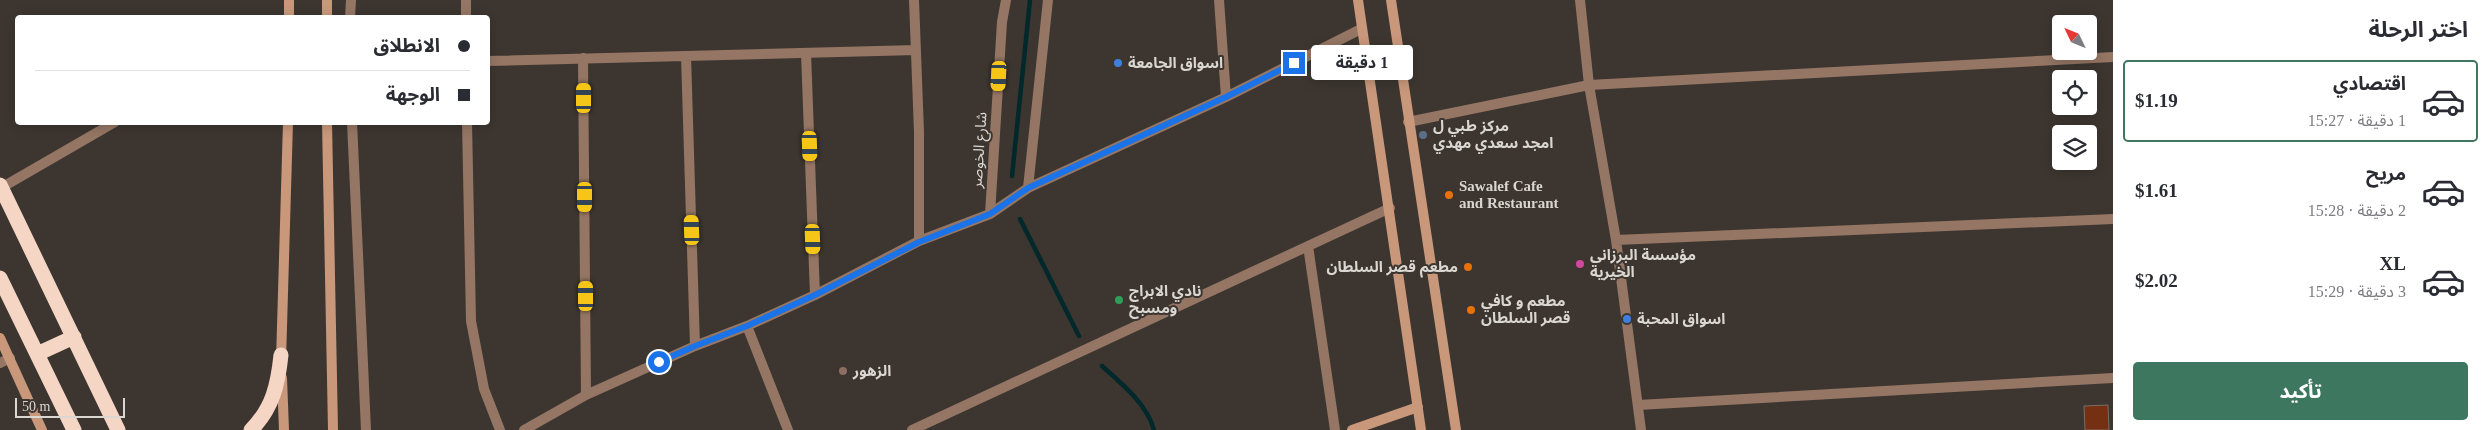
<!DOCTYPE html>
<html lang="ar">
<head>
<meta charset="utf-8">
<style>
  :root { --surface:#fff; --page:#f2f2f3; --text:#2b2b33; --muted:#7c7c81; --line:#e1e1e2; --accent:#3d7760 }
  body { margin:0; font-family:"Times New Roman","Noto Sans Arabic",serif; background:var(--page); color:var(--text); direction:rtl; height:100vh; display:flex; flex-direction:column; font-size:19px; white-space:nowrap }
  * { box-sizing:border-box; margin:0 }
  p { font-size:16px; color:var(--muted) }
  .icon { flex:none; width:28px; height:28px; fill:none; stroke:currentColor; stroke-width:2; stroke-linecap:round; stroke-linejoin:round }
  .map { position:relative; flex:1; overflow:hidden; direction:ltr }
  .side { display:flex; flex-direction:column; background:var(--surface); width:375px }
  .side>* { flex:none }
  .hud { position:absolute; left:15px; top:15px; width:475px; height:110px; border-radius:5px; box-shadow:0 2px 12px #0003; direction:rtl; display:grid; align-content:center; height:110px; padding:0 20px; background:var(--surface) }
  .needle { width:32px; rotate:313deg }
  .buttons { position:absolute; left:2052px; top:15px; display:grid; gap:10px }
  .buttons a { display:grid; place-items:center; width:45px; height:45px; border-radius:5px; background:var(--surface); box-shadow:0 2px 12px #0003; font-size:25px }
  .scale { position:absolute; left:15px; bottom:12px; width:110px; box-sizing:border-box; padding-left:5px; border:2px solid #dad6d2; border-top:0; font-size:14px; line-height:18px; white-space:nowrap; color:#dad6d2; -webkit-text-stroke:4px #3d3630; paint-order:stroke }
  .end { position:absolute; width:22px; height:22px; margin:-11px; border:6px solid #1a73e8; background:#fff; box-shadow:0 0 0 2px #fff }
  .from { border-radius:50% }
  .bubble { position:absolute; height:35px; border-radius:5px; background:var(--surface); box-shadow:0 2px 12px #0003; font-size:16px; font-weight:700; line-height:35px; text-align:center; direction:rtl }
  .car { position:absolute; width:15px; height:30px; margin:-15px -8px; border-radius:6px; box-shadow:0 0 4px 1px #0007; background:linear-gradient(#f5c518 24%,#345 0 40%,#f5c518 0 76%,#345 0 86%,#f5c518 0) }
  .hud b { display:flex; align-items:center; gap:18px; height:48px; font-size:19px }
  .hud b+b { border-top:1px solid var(--line) }
  .hud i { width:12px; height:12px; background:var(--text) }
  ul { padding:0; list-style:none }
  li { display:flex; align-items:center; gap:15px; height:82px; margin:0 10px 8px; padding:0 10px; border:2px solid transparent; border-radius:5px }
  li div { flex:1 }
  li b { display:block; font-size:19px }
  li em { font-style:normal; font-weight:700 }
  li.current { border-color:var(--accent) }
  li>.icon { width:45px; height:45px; stroke-width:1.5 }
  h2 { padding:0 20px; font-size:22px; line-height:60px }
  .action { display:flex; gap:10px; margin-top:auto; padding:10px 20px }
  .action a { flex:1; height:58px; border-radius:5px; background:var(--accent); color:#fff; font-size:20px; font-weight:700; line-height:58px; text-align:center }
  main { display:flex; flex:1; min-height:0 }
  .map>svg:first-child { display:block }
  .lines { fill:none; stroke-linecap:round; stroke-linejoin:round }
  .stream { stroke:#01282b; stroke-width:4.5 }
  .building { fill:#752f13; stroke:#776d69 }
  .street { stroke:#957664; stroke-width:10 }
  .secondary { stroke:#c9987b; stroke-width:10 }
  .highway { stroke:#f5d6c5; stroke-width:15 }
  .route { stroke:#1a73e8; stroke-width:6 }
  .shop-dot { fill:#3f7fe0; stroke:#3d3630; stroke-width:2 }
  .service-dot { fill:#5c6f8a; stroke:#3d3630; stroke-width:2 }
  .food-dot { fill:#e8710a; stroke:#3d3630; stroke-width:2 }
  .hotel-dot { fill:#d1479c; stroke:#3d3630; stroke-width:2 }
  .leisure-dot { fill:#2e9e5b; stroke:#3d3630; stroke-width:2 }
  .education-dot { fill:#8d6e63; stroke:#3d3630; stroke-width:2 }
  .labels { text-anchor:middle; dominant-baseline:central; stroke-width:4; stroke-linejoin:round; paint-order:stroke }
  .poi-label { font-size:15px; font-weight:bold; fill:#dad6d2; stroke:#3d3630; text-anchor:start }
  .street-label { font-size:15px; fill:#dad6d2; stroke:#3d3630 }
</style>
</head>
<body>
<main>
<section class="side">
<h2>اختر الرحلة</h2>
<ul>
<li class="current"><svg class="icon" aria-label="car" viewBox="0 0 24 24"><path d="M5 17H2v-5l4-1 3-4h7l3 4 3 1v5h-3M9 17h6M6 11h13"/><circle cx="7" cy="17" r="2"/><circle cx="17" cy="17" r="2"/></svg><div><b>اقتصادي</b><p>1 دقيقة · 15:27</p></div><em>$1.19</em></li>
<li><svg class="icon" aria-label="car" viewBox="0 0 24 24"><path d="M5 17H2v-5l4-1 3-4h7l3 4 3 1v5h-3M9 17h6M6 11h13"/><circle cx="7" cy="17" r="2"/><circle cx="17" cy="17" r="2"/></svg><div><b>مريح</b><p>2 دقيقة · 15:28</p></div><em>$1.61</em></li>
<li><svg class="icon" aria-label="car" viewBox="0 0 24 24"><path d="M5 17H2v-5l4-1 3-4h7l3 4 3 1v5h-3M9 17h6M6 11h13"/><circle cx="7" cy="17" r="2"/><circle cx="17" cy="17" r="2"/></svg><div><b>XL</b><p>3 دقيقة · 15:29</p></div><em>$2.02</em></li>
</ul>
<div class="action"><a>تأكيد</a></div>
</section>
<div class="map">
<svg width="2113" height="430" viewBox="0 0 2113 430">
  <rect width="100%" height="100%" fill="#3d3630"/>
  <g class="lines">
    <!-- stream -->
    <path class="stream" d="M1012,176L1030,0
      M1020,219L1079,336
      M1102,366C1121,383 1147,404 1154,430"/>
  </g>
  <!-- building -->
  <path class="building" d="M2108,405L2109,430H2085L2084,406Z"/>
  <g class="lines">
    <!-- street -->
    <path class="street" d="M914,0L919,132V241
      M1219,0L1226,97
      M1580,0L1589,85L1616,240L1641,430
      M350,18L351,0
      M466,18V0
      M806,53L815,295
      M686,56L695,346
      M583,58L586,395
      M488,61L916,50
      M352,122L366,430
      M467,122L471,321L484,389L500,430
      M1408,122L1589,85L2113,57
      M1,188L115,122
      M1028,188L1048,0
      M990,214L1002,22L1006,0
      M1616,240L2113,219
      M1308,246L1335,430
      M747,326L788,430
      M0,363L10,358
      M1638,405L2113,378
      M524,430L586,395L695,346L747,326L815,295L919,241L990,214L1028,188L1226,97L1361,29
      M912,430L1390,208"/>
    <!-- secondary -->
    <path class="secondary" d="M1358,0L1421,430
      M1391,0L1456,430
      M289,18V0
      M327,18V0
      M327,122L333,430
      M0,338L42,430
      M281,361L288,122
      M282,378L284,430
      M1352,430L1418,407"/>
    <!-- highway -->
    <path class="highway" d="M0,185L118,430
      M0,278L74,430
      M37,354L74,337
      M251,430C273,408 278,384 281,355"/>
  </g>
  <g class="lines">
    <!-- route -->
    <path class="route" d="M659,362L695,346L747,326L815,295L919,242L990,214L1028,188L1226,97L1294,63"/>
  </g>
  <!-- markers -->
  <g class="shop-dot">
    <circle cx="1118" cy="63" r="5"/>
    <circle cx="1627" cy="319" r="5"/>
  </g>
  <circle class="service-dot" cx="1423" cy="135" r="5"/>
  <g class="food-dot">
    <circle cx="1449" cy="195" r="5"/>
    <circle cx="1468" cy="267" r="5"/>
    <circle cx="1471" cy="310" r="5"/>
  </g>
  <circle class="hotel-dot" cx="1580" cy="264" r="5"/>
  <circle class="leisure-dot" cx="1119" cy="300" r="5"/>
  <circle class="education-dot" cx="843" cy="371" r="5"/>
  <g class="labels">
    <!-- poi labels -->
    <g class="poi-label">
      <text x="1128" y="63">اسواق الجامعة</text>
      <text x="1433" y="126">مركز طبي ل<tspan x="1433" dy="17">امجد سعدي مهدي</tspan></text>
      <text x="1459" y="186">Sawalef Cafe<tspan x="1459" dy="17">and Restaurant</tspan></text>
      <text x="1590" y="255">مؤسسة البرزاني<tspan x="1590" dy="17">الخيرية</tspan></text>
      <text x="1458" y="267" text-anchor="end">مطعم قصر السلطان</text>
      <text x="1129" y="291">نادي الابراج<tspan x="1129" dy="17">ومسبح</tspan></text>
      <text x="1481" y="301">مطعم و كافي<tspan x="1481" dy="17">قصر السلطان</tspan></text>
      <text x="1637" y="319">اسواق المحبة</text>
      <text x="853" y="371">الزهور</text>
    </g>
    <!-- street labels -->
    <g class="street-label">
      <text transform="translate(979 150) rotate(-86)">شارع الخوصر</text>
    </g>
  </g>
</svg>
<div class="buttons">
<a><svg class="needle" viewBox="-14 -14 28 28"><path d="M0-13l5 13h-10z" fill="#e53935"/><path d="M0 13l5-13h-10z" fill="#7c7c81"/></svg></a>
<a><svg class="icon" aria-label="locate" viewBox="0 0 24 24"><circle cx="12" cy="12" r="6"/><path d="M12 2v4M12 18v4M2 12h4M18 12h4"/></svg></a>
<a><svg class="icon" aria-label="layers" viewBox="0 0 24 24"><path d="M12 4l9 5-9 5-9-5zM3 14l9 5 9-5"/></svg></a>
</div>
<div class="scale">50 m</div>
<i class="end from" style="left:659px;top:362px"></i>
<i class="end" style="left:1294px;top:63px"></i>
<div class="bubble" style="left:1311px;top:45px;width:102px">1 دقيقة</div>
<i class="car" style="left:999px;top:76px;rotate:183deg"></i>
<i class="car" style="left:584px;top:98px;rotate:0deg"></i>
<i class="car" style="left:810px;top:146px;rotate:178deg"></i>
<i class="car" style="left:585px;top:197px;rotate:180deg"></i>
<i class="car" style="left:692px;top:230px;rotate:358deg"></i>
<i class="car" style="left:813px;top:239px;rotate:178deg"></i>
<i class="car" style="left:586px;top:296px;rotate:0deg"></i>
<div class="hud">
<b><i class="from"></i>الانطلاق</b>
<b><i></i>الوجهة</b>
</div>
</div>
</main>
</body>
</html>
